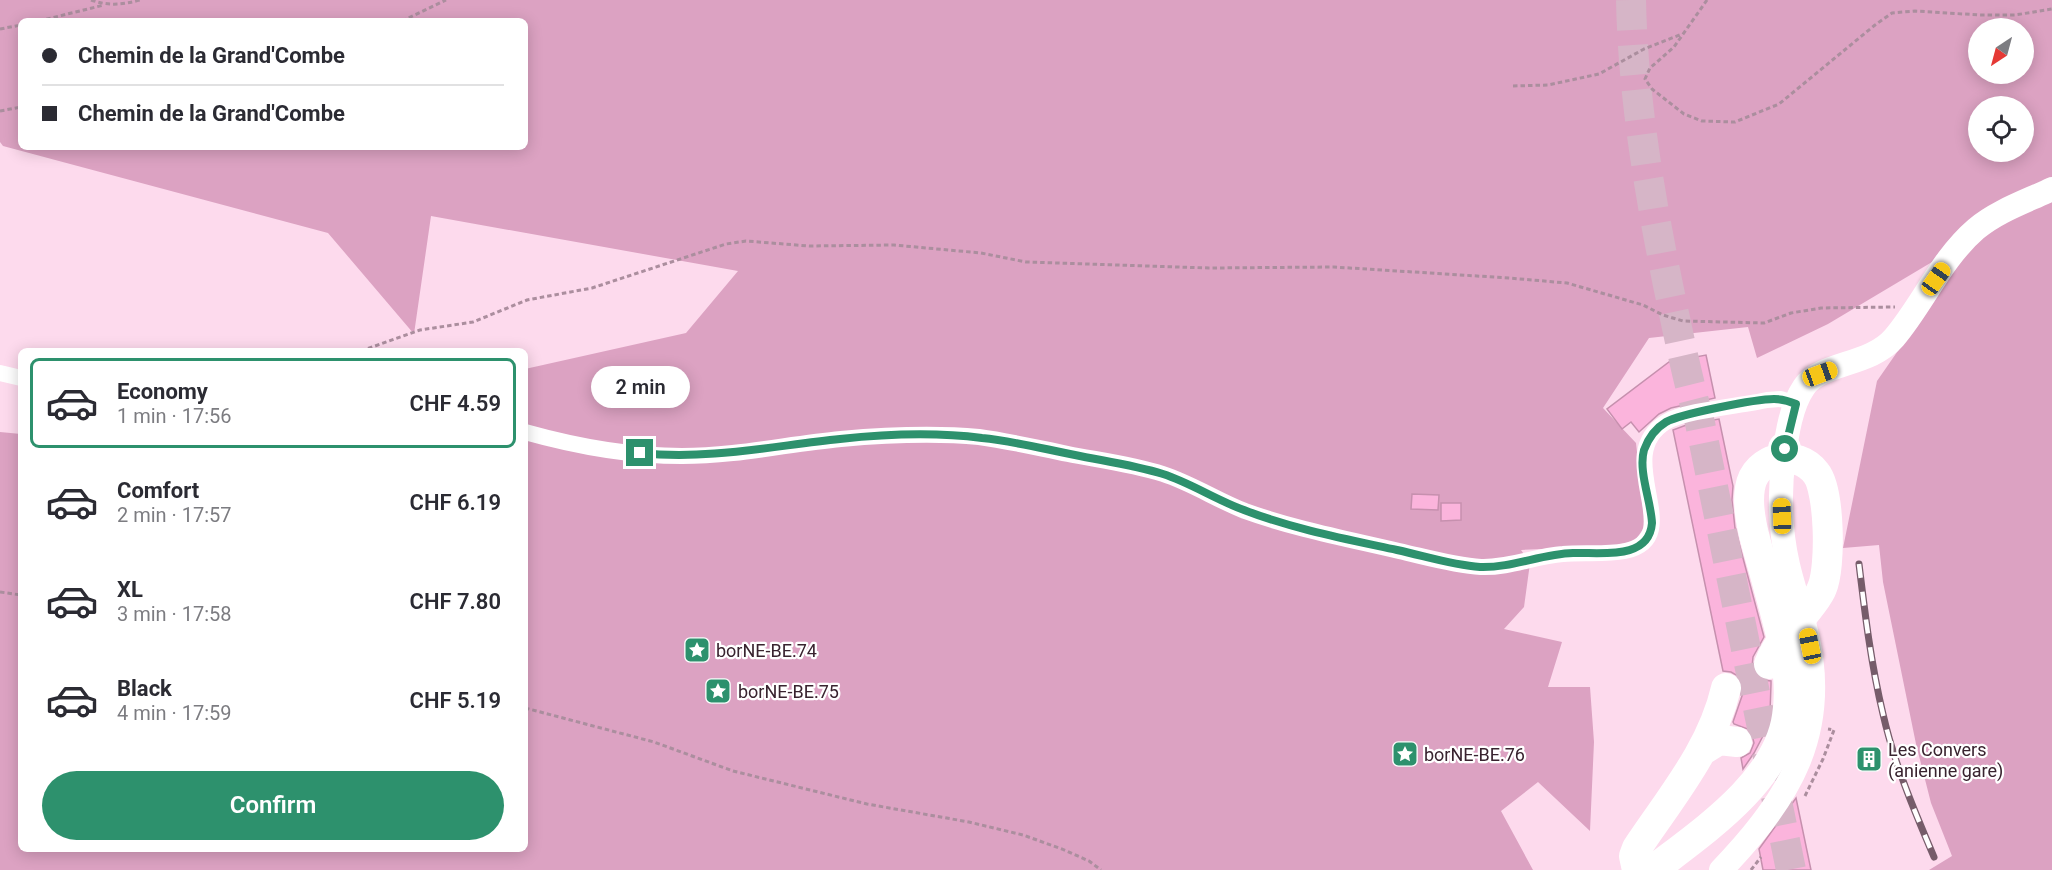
<!DOCTYPE html>
<html lang="en">
<head>
<meta charset="utf-8">
<style>
  :root { --surface:#fff; --page:#f2f2f3; --text:#2b2b33; --muted:#7c7c81; --line:#e1e1e2; --accent:#2d916d }
  body { margin:0; font-family:Roboto,sans-serif; background:var(--page); color:var(--text); height:100vh; display:flex; flex-direction:column; font-size:22px; white-space:nowrap }
  * { box-sizing:border-box; margin:0 }
  p { font-size:20px; color:var(--muted) }
  .icon { flex:none; width:33px; height:33px; fill:none; stroke:currentColor; stroke-width:2; stroke-linecap:round; stroke-linejoin:round }
  .map { position:relative; flex:1; overflow:hidden }
  .panel { position:absolute; left:18px; top:348px; width:510px; height:504px; display:flex; flex-direction:column; background:var(--surface); border-radius:9px; box-shadow:0 3px 15px #0003 }
  .panel>* { flex:none }
  .top-card { position:absolute; left:18px; top:18px; width:510px; height:132px; border-radius:9px; box-shadow:0 3px 15px #0003; display:grid; align-content:center; height:132px; padding:0 24px; background:var(--surface) }
  .needle { width:39px; rotate:216deg }
  .controls { position:absolute; left:1968px; top:18px; display:grid; gap:12px }
  .controls a { display:grid; place-items:center; width:66px; height:66px; border-radius:50%; background:var(--surface); box-shadow:0 3px 15px #0003; font-size:30px }
  .end { position:absolute; width:27px; height:27px; margin:-14px; border:8px solid #2d916d; background:#fff; box-shadow:0 0 0 3px #fff }
  .from { border-radius:50% }
  .bubble { position:absolute; height:42px; border-radius:21px; background:var(--surface); box-shadow:0 3px 15px #0003; font-size:20px; font-weight:600; line-height:42px; text-align:center }
  .car { position:absolute; width:18px; height:36px; margin:-18px -9px; border-radius:8px; box-shadow:0 0 4px 2px #0007; background:linear-gradient(#f5c518 24%,#345 0 40%,#f5c518 0 76%,#345 0 86%,#f5c518 0) }
  .top-card b { display:flex; align-items:center; gap:21px; height:57px; font-size:22px }
  .top-card b+b { border-top:2px solid var(--line) }
  .top-card i { width:15px; height:15px; background:var(--text) }
  ul { padding:10px 0 0; list-style:none }
  li { display:flex; align-items:center; gap:18px; height:90px; margin:0 12px 9px; padding:0 12px; border:3px solid transparent; border-radius:9px }
  li div { flex:1 }
  li b { display:block; font-size:22px }
  li em { font-style:normal; font-weight:600 }
  li.current { border-color:var(--accent) }
  li>.icon { width:54px; height:54px; stroke-width:1.5 }
  .button { display:flex; gap:12px; margin-top:auto; padding:12px 24px }
  .button a { flex:1; height:69px; border-radius:36px; background:var(--accent); color:#fff; font-size:24px; font-weight:600; line-height:69px; text-align:center }
  .map>svg:first-child { display:block }
  .green { fill:#dca2c2; fill-rule:evenodd }
  .building { fill:#fbb4dc; stroke:#c690ae; stroke-width:1.5 }
  .lines { fill:none; stroke-linecap:round; stroke-linejoin:round }
  .highway-tunnel { stroke:#d6b5c7; stroke-width:30; stroke-dasharray:30 15; stroke-linecap:butt }
  .path { stroke:#ab8e9e; stroke-width:3; stroke-dasharray:4.5 3; stroke-linecap:butt }
  .street { stroke:#fff; stroke-width:16 }
  .secondary { stroke:#fff; stroke-width:24 }
  .highway { stroke:#fff; stroke-width:30 }
  .rail-casing { stroke:#765c6a; stroke-width:7 }
  .rail { stroke:#fff; stroke-width:4.5; stroke-dasharray:14; stroke-linecap:butt }
  .route { stroke:#2d916d; stroke-width:8 }
  .labels { text-anchor:middle; dominant-baseline:central; stroke-width:4.5; stroke-linejoin:round; paint-order:stroke }
  .poi-label { font-size:18px; fill:#39232f; stroke:#fff; text-anchor:start }
</style>
</head>
<body>
<div class="map">
<svg width="2052" height="870" viewBox="0 0 2052 870">
  <rect width="100%" height="100%" fill="#fddaed"/>
  <!-- green -->
  <path class="green" d="M0,0H2052V870H1929L1952,856L1931,803L1916,744L1883,582L1879,545L1843,548L1877,381L1979,234L1828,324L1757,358L1748,327L1649,338L1603,408L1636,443L1645,526L1635,541L1612,546L1521,550L1530,563L1524,607L1504,629L1562,642L1548,687H1590L1594,742L1590,831L1538,782L1501,811L1533,870H0V432L21,434V849H525V369L686,333L738,271L431,216L414,334L328,233L3,146L0,142ZM21,21H525V147H21ZM1978,28H2024V74H1978ZM1978,106H2024V152H1978Z"/>
  <!-- building -->
  <path class="building" d="M1706,355L1715,398L1671,408L1659,414L1639,432L1631,422L1622,429L1607,409L1669,362Z
    M1719,419L1733,486L1732,500L1735,528L1764,637L1753,657L1752,667L1756,675L1763,680L1771,681V684L1770,713L1764,734L1754,753L1743,769L1741,758L1750,753L1754,743L1752,735L1748,729L1734,724L1733,722L1743,693V684L1738,676L1731,672L1723,671L1673,430L1689,424Z
    M1412,494L1439,495L1438,510L1411,509Z
    M1441,503H1461V520L1441,521Z
    M1796,798L1811,870H1763L1759,849Z"/>
  <g class="lines">
    <!-- highway-tunnel -->
    <path class="highway-tunnel" d="M1631,0C1633,96 1649,192 1668,285C1678,332 1687,378 1700,423L1791,870"/>
    <!-- path -->
    <path class="path" d="M91,0C108,6 122,5 140,0
      M1707,0L1674,47L1650,68L1645,79L1652,89L1684,114L1702,121L1735,122L1779,104L1875,25L1892,13L1915,11L1980,15H2015L2052,9
      M39,21L104,5
      M402,21L446,0
      M0,29L21,25
      M1513,86L1548,85L1599,74L1644,49L1682,34
      M0,111L21,107
      M361,351L420,330L473,322L527,300L592,288L726,244L746,241L809,246L894,245L981,253L1026,262L1209,268L1334,267L1509,278L1567,283L1643,305L1663,315L1683,321L1764,323L1791,313L1821,308L1895,307
      M0,592L21,595
      M525,708L654,742L733,771L867,804L969,822L1023,835L1062,849L1089,861L1101,870
      M1805,796L1823,759L1834,730L1828,729
      M1751,870L1761,857"/>
    <!-- street -->
    <path class="street" d="M0,373L21,378
      M525,432C575,446 630,456 682,456C736,456 788,444 841,439C886,435 934,433 979,437C1009,441 1038,448 1068,454C1099,460 1132,464 1163,474C1191,483 1217,500 1245,511C1295,529 1348,539 1399,551C1426,557 1453,565 1481,567C1510,568 1535,556 1563,554C1583,552 1605,555 1625,551C1690,537 1609,457 1666,422C1686,410 1741,406 1767,400L1781,399L1796,404"/>
    <!-- secondary -->
    <path class="secondary" d="M1721,870C1789,800 1831,732 1806,631C1801,608 1793,587 1788,565C1780,530 1779,492 1784,456C1787,434 1791,406 1804,387C1821,362 1870,366 1894,338C1923,304 1941,259 1976,229C1997,211 2027,201 2052,189"/>
    <!-- highway -->
    <path class="highway" d="M1703,750L1719,740L1737,742
      M1637,870L1634,856L1637,848C1671,797 1712,749 1726,688
      M1653,870C1702,832 1778,782 1787,716C1794,673 1779,627 1768,586C1761,557 1745,517 1750,488C1755,456 1797,448 1816,473C1830,490 1831,568 1822,588C1818,600 1795,625 1786,635C1779,644 1773,654 1769,664"/>
    <!-- rail casing -->
    <g class="rail-casing">
      <path id="rail" d="M1859,564C1865,614 1871,664 1883,714C1894,763 1914,810 1934,857"/>
    </g>
    <!-- rail -->
    <use href="#rail" class="rail"/>
  </g>
  <g class="lines">
    <!-- route -->
    <path class="route" d="M640,453C709,460 772,446 840,439C886,434 935,432 982,438C1013,441 1044,449 1075,455C1104,461 1134,465 1163,474C1191,483 1216,500 1244,510C1293,529 1346,539 1397,550C1425,556 1452,565 1480,567C1512,568 1541,554 1573,553C1600,552 1649,561 1652,523C1651,501 1638,471 1644,450C1648,439 1656,428 1666,422C1680,414 1756,399 1774,399C1782,399 1789,401 1796,404L1785,449"/>
  </g>
  <!-- icons -->
  <defs>
    <g id="sight-square" transform="scale(1.35)"><rect x="-9" y="-9" width="18" height="18" rx="4" fill="#2d916d" stroke="#fff"/><path d="M0-6L1.8-2.2L6-1.7L2.9 1.2L3.7 5.4L0 3.3L-3.7 5.4L-2.9 1.2L-6-1.7L-1.8-2.2Z" fill="#fff"/></g>
    <g id="building-square" transform="scale(1.35)"><rect x="-9" y="-9" width="18" height="18" rx="4" fill="#2d916d" stroke="#fff"/><path d="M-4-6H4V6H1V3H-1V6H-4ZM-2.5-4.3h1.7v1.8h-1.7ZM.8-4.3h1.7v1.8H.8ZM-2.5-1h1.7V.8h-1.7ZM.8-1h1.7V.8H.8Z" fill="#fff"/></g>
  </defs>
  <g fill-rule="evenodd">
    <use href="#sight-square" x="697" y="650"/>
    <use href="#sight-square" x="718" y="691"/>
    <use href="#sight-square" x="1405" y="754"/>
    <use href="#building-square" x="1869" y="759"/>
  </g>
  <g class="labels">
    <!-- poi labels -->
    <g class="poi-label">
      <text x="716" y="650">borNE-BE.74</text>
      <text x="738" y="691">borNE-BE.75</text>
      <text x="1888" y="749">Les Convers<tspan x="1888" dy="21">(anienne gare)</tspan></text>
      <text x="1424" y="754">borNE-BE.76</text>
    </g>
  </g>
</svg>
<div class="controls">
<a><svg class="needle" viewBox="-14 -14 28 28"><path d="M0-13l5 13h-10z" fill="#e53935"/><path d="M0 13l5-13h-10z" fill="#7c7c81"/></svg></a>
<a><svg class="icon" aria-label="locate" viewBox="0 0 24 24"><circle cx="12" cy="12" r="6"/><path d="M12 2v4M12 18v4M2 12h4M18 12h4"/></svg></a>
</div>
<i class="end from" style="left:1785px;top:449px"></i>
<i class="end" style="left:640px;top:453px"></i>
<div class="bubble" style="left:591px;top:366px;width:99px">2 min</div>
<i class="car" style="left:1936px;top:279px;rotate:35deg"></i>
<i class="car" style="left:1820px;top:374px;rotate:70deg"></i>
<i class="car" style="left:1782px;top:516px;rotate:358deg"></i>
<i class="car" style="left:1810px;top:646px;rotate:348deg"></i>
<div class="top-card">
<b><i class="from"></i>Chemin de la Grand'Combe</b>
<b><i></i>Chemin de la Grand'Combe</b>
</div>
<section class="panel">
<ul>
<li class="current"><svg class="icon" aria-label="car" viewBox="0 0 24 24"><path d="M5 17H2v-5l4-1 3-4h7l3 4 3 1v5h-3M9 17h6M6 11h13"/><circle cx="7" cy="17" r="2"/><circle cx="17" cy="17" r="2"/></svg><div><b>Economy</b><p>1 min · 17:56</p></div><em>CHF 4.59</em></li>
<li><svg class="icon" aria-label="car" viewBox="0 0 24 24"><path d="M5 17H2v-5l4-1 3-4h7l3 4 3 1v5h-3M9 17h6M6 11h13"/><circle cx="7" cy="17" r="2"/><circle cx="17" cy="17" r="2"/></svg><div><b>Comfort</b><p>2 min · 17:57</p></div><em>CHF 6.19</em></li>
<li><svg class="icon" aria-label="car" viewBox="0 0 24 24"><path d="M5 17H2v-5l4-1 3-4h7l3 4 3 1v5h-3M9 17h6M6 11h13"/><circle cx="7" cy="17" r="2"/><circle cx="17" cy="17" r="2"/></svg><div><b>XL</b><p>3 min · 17:58</p></div><em>CHF 7.80</em></li>
<li><svg class="icon" aria-label="car" viewBox="0 0 24 24"><path d="M5 17H2v-5l4-1 3-4h7l3 4 3 1v5h-3M9 17h6M6 11h13"/><circle cx="7" cy="17" r="2"/><circle cx="17" cy="17" r="2"/></svg><div><b>Black</b><p>4 min · 17:59</p></div><em>CHF 5.19</em></li>
</ul>
<div class="button"><a>Confirm</a></div>
</section>
</div>
</body>
</html>
